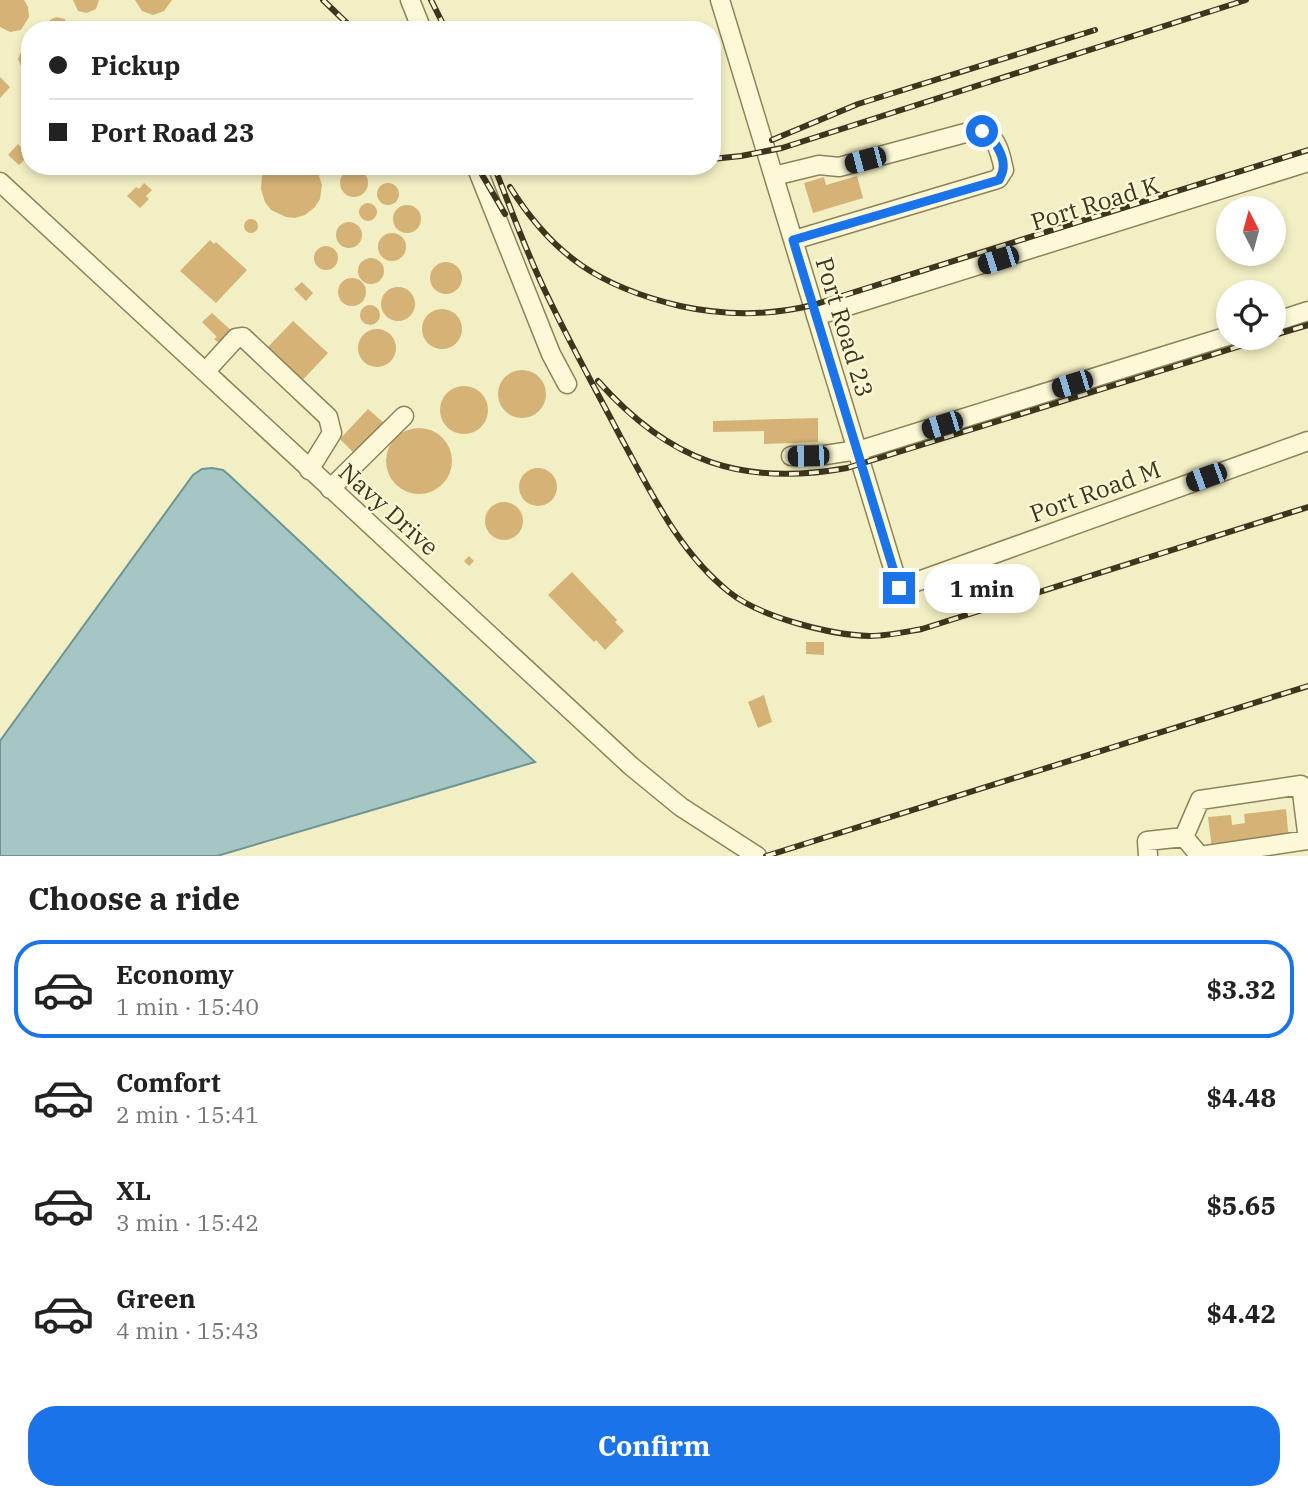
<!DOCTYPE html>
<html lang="en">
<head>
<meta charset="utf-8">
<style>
  :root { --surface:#fff; --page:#f6f6f6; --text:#222; --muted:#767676; --line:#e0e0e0; --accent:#1a73e8 }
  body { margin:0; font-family:"IBM Plex Serif",serif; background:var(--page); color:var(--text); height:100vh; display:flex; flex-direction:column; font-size:26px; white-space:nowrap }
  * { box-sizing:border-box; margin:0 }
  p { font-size:23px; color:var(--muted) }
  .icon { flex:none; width:38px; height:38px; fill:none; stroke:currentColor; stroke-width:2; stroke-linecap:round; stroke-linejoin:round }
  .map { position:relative; height:856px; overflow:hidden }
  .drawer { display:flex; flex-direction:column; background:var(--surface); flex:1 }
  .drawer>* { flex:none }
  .hud { position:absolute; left:21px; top:21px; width:700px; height:154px; border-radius:28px; box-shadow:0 4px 10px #0003; display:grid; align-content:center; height:154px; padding:0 28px; background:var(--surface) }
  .needle { width:46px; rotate:354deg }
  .fabs { position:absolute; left:1216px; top:196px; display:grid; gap:14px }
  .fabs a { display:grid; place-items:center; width:70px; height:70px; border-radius:50%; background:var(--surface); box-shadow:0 4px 10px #0003; font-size:35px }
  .end { position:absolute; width:32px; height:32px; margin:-16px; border:9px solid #1a73e8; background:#fff; box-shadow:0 0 0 4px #fff }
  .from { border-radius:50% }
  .bubble { position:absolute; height:49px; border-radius:24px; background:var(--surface); box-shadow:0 4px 10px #0003; font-size:23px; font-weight:800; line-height:49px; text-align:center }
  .car { position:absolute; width:21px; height:42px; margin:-21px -10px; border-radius:9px; box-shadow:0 0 5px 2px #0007; background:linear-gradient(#222 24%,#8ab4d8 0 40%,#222 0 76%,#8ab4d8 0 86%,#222 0) }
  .hud b { display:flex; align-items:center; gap:24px; height:66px; font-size:26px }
  .hud b+b { border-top:2px solid var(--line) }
  .hud i { width:18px; height:18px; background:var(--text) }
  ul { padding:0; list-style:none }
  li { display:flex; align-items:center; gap:21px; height:98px; margin:0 14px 10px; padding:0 14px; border:4px solid transparent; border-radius:28px }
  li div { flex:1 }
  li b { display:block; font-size:26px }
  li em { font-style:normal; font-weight:800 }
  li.selected { border-color:var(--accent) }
  li>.icon { width:63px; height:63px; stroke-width:1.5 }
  h2 { padding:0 28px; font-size:32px; line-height:84px }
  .primary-button { display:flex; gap:14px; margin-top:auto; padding:14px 28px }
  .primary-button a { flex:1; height:80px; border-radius:28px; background:var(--accent); color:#fff; font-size:28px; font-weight:800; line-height:80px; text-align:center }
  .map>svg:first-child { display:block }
  .water { fill:#a6c6c3; stroke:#6c9594; stroke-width:2 }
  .building { fill:#d5b276 }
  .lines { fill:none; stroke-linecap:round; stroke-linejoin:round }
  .minor-casing { stroke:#908258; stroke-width:21 }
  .minor { stroke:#fcf9d9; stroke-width:18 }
  .rail-casing { stroke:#3e351d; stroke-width:6 }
  .rail { stroke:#f9f7d5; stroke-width:3.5; stroke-dasharray:10; stroke-linecap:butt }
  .route { stroke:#1a73e8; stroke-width:9 }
  .labels { text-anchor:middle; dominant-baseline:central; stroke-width:5; stroke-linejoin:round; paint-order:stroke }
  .street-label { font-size:24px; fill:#3e351d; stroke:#f9f7d5 }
</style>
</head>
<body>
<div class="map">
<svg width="1308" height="856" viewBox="0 0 1308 856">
  <rect width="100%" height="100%" fill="#f3efc4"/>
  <!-- water -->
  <path class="water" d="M212,468L223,470L229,475L535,762L217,856H0V741L193,475L202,469Z"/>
  <!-- building -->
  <path class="building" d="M0,0H24L28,7L29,17L21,30L10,32L0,27Z
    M73,0H99L96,9L87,13L78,11Z
    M135,0H172L164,11L153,15L142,11Z
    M56,17L65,19L69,30H47L50,20Z
    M30,48V70H27L21,66L18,59L21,52Z
    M0,77L10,87L0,98Z
    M18,144L29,155L19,165L8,155Z
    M267,166H316L322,185L320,199L315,207L305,215L295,218L286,217L271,210L265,202L261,189L262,176Z
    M340 183a14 14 0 1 1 28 0a14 14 0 1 1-28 0Z
    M857,176L863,198L813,213L804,183L824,177L826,185Z
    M377 194a11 11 0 1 1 22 0a11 11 0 1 1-22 0Z
    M144,183L152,190L146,196L149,199L140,208L127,196L136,187L139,189Z
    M359 212a9 9 0 1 1 18 0a9 9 0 1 1-18 0Z
    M393 219a14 14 0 1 1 28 0a14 14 0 1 1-28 0Z
    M244 226a7 7 0 1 1 14 0a7 7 0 1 1-14 0Z
    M336 235a13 13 0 1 1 26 0a13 13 0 1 1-26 0Z
    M378 247a14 14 0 1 1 28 0a14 14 0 1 1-28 0Z
    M210,240L214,244L216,242L247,270L216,303L180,271Z
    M314 258a12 12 0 1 1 24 0a12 12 0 1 1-24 0Z
    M358 271a13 13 0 1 1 26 0a13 13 0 1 1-26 0Z
    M430 278a16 16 0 1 1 32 0a16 16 0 1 1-32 0Z
    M338 292a14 14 0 1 1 28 0a14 14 0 1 1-28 0Z
    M302,282L313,293L306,301L294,289Z
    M381 304a17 17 0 1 1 34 0a17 17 0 1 1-34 0Z
    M360 315a10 10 0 1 1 20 0a10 10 0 1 1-20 0Z
    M422 329a20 20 0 1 1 40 0a20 20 0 1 1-40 0Z
    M212,313L234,333L221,345L214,339L217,337L202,322Z
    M293,321L328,353L299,384L264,351Z
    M358 348a19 19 0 1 1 38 0a19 19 0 1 1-38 0Z
    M498 394a24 24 0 1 1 48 0a24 24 0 1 1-48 0Z
    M440 410a24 24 0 1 1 48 0a24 24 0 1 1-48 0Z
    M368,409L384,423L355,454L340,439Z
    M818,418V442L764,444V431L713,432V421Z
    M386 461a33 33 0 1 1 66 0a33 33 0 1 1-66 0Z
    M519 487a19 19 0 1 1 38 0a19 19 0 1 1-38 0Z
    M485 521a19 19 0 1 1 38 0a19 19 0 1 1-38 0Z
    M469,556L474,561L469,566L464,561Z
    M572,572L617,620L615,622L624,631L605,650L596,640L594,642L548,595Z
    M806,642H824V655L806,654Z
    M764,695L772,722L758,728L748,702Z
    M1286,809L1289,841L1212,849L1208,817L1231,815L1232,825L1245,823L1244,814Z"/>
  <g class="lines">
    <!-- minor casing -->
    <g class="minor-casing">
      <path id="minor" d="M410,0L422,30
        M720,0L899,588L1308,441
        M476,166L551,354L567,384
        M774,176L819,165L839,167L969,132C995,129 999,147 1004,170L998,179L794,240
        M0,182L631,766L681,807L757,856
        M816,316L1308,162
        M1274,322L1308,311
        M205,372L236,338L243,337L328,417L332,433L309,470
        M791,456L825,455L864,449L1228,336
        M330,489L404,416
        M1148,856L1147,841L1184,837L1200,800L1301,785L1308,840L1200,856L1184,837"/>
    </g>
    <!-- minor -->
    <use href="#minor" class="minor"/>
    <!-- rail casing -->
    <g class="rail-casing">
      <path id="rail" d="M323,0L354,30
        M431,0L446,30
        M772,140L858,104L1095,30
        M712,159L741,156L782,148L1246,0
        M477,166L505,214
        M494,166C509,204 523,243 540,280C564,333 593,384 620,436C651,492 678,551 729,592C760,617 830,635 870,636C887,636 905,632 922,629L1308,507
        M510,187C554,257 601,287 680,306C726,316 768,316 813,305L1308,150
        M1274,335L1308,325
        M598,381C669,461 741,487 847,468L1266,338
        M766,856L1308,686"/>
    </g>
    <!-- rail -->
    <use href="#rail" class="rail"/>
  </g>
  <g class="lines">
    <!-- route -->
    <path class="route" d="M899,588L793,240L999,180C1000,178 1003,171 1003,169C1005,156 993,136 982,131"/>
  </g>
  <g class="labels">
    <!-- street labels -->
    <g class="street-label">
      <text transform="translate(1095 203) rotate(-17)">Port Road K</text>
      <text transform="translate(845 327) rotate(73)">Port Road 23</text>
      <text transform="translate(1095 491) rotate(-20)">Port Road M</text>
      <text transform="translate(389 509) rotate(42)">Navy Drive</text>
    </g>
  </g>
</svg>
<div class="fabs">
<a><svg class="needle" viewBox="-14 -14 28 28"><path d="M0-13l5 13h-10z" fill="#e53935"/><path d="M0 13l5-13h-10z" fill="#767676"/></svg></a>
<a><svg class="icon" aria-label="locate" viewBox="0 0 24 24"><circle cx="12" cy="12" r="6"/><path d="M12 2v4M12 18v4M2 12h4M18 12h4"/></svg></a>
</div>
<i class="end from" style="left:982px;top:131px"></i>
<i class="end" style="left:899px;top:588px"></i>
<div class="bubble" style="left:924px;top:564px;width:116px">1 min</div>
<i class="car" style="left:865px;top:160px;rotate:255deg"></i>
<i class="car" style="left:998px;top:260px;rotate:252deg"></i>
<i class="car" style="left:1072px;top:384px;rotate:253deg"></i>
<i class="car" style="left:942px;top:425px;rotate:253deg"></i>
<i class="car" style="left:808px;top:456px;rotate:269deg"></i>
<i class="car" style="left:1206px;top:477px;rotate:250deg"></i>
<div class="hud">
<b><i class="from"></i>Pickup</b>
<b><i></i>Port Road 23</b>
</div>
</div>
<section class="drawer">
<h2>Choose a ride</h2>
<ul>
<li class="selected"><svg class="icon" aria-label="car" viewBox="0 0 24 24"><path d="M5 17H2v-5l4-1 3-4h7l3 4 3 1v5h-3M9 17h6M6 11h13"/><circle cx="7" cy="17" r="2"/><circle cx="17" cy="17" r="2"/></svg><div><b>Economy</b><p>1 min · 15:40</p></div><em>$3.32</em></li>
<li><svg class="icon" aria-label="car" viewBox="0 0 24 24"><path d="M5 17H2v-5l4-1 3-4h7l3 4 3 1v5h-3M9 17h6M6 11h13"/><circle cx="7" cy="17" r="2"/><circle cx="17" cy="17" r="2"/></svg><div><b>Comfort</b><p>2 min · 15:41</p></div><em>$4.48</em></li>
<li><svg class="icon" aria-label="car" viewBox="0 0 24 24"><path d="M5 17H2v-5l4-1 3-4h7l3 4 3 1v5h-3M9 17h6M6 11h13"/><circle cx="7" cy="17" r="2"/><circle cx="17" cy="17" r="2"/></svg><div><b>XL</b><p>3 min · 15:42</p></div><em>$5.65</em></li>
<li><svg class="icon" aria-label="car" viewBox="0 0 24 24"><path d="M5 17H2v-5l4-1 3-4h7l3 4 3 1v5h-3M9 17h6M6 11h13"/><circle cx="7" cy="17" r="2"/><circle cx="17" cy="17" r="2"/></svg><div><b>Green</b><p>4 min · 15:43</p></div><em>$4.42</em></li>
</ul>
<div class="primary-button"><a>Confirm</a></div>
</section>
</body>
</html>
